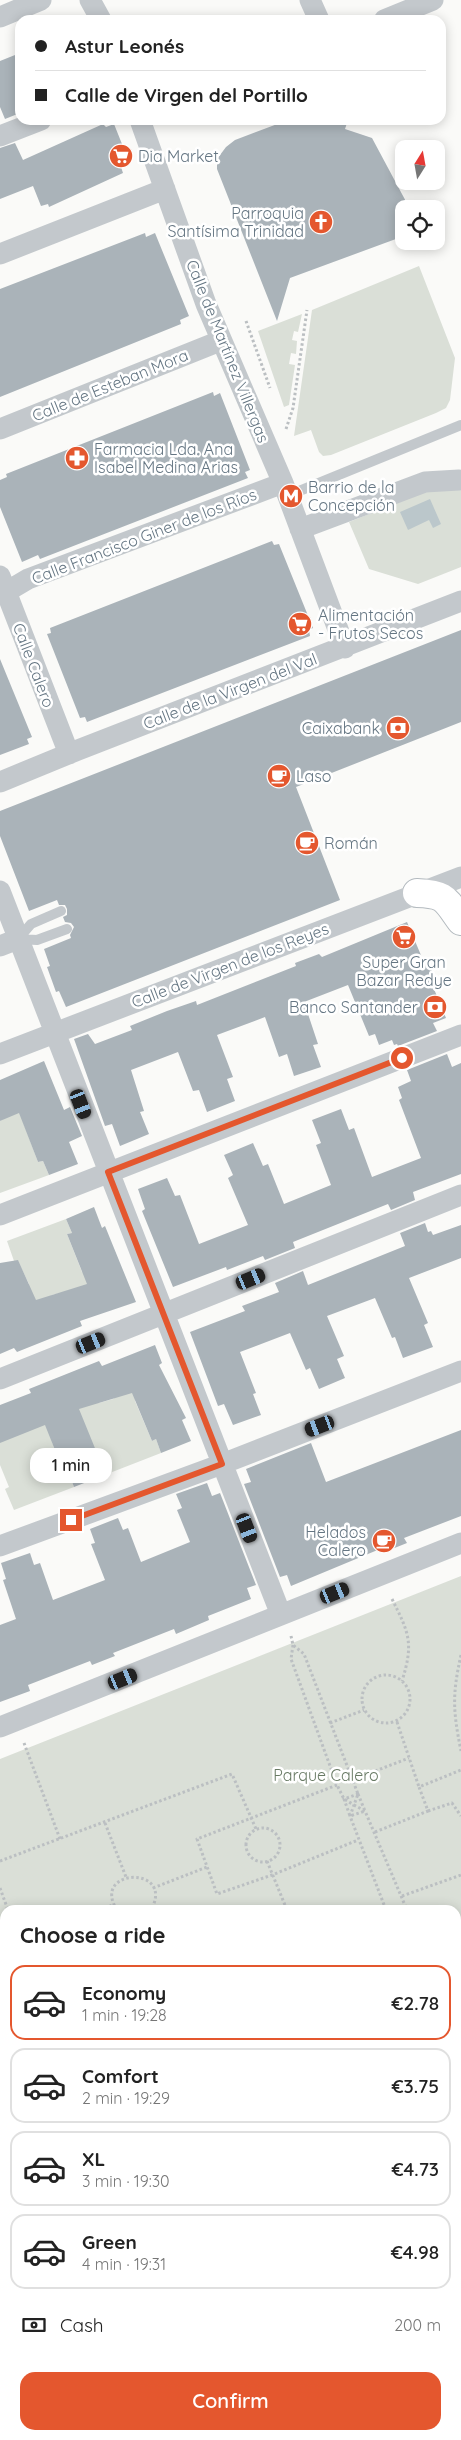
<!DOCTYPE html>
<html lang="en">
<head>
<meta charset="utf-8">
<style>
  :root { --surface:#fff; --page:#f2f2f2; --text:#222; --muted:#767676; --line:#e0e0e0; --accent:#e4572e }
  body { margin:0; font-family:Quicksand,sans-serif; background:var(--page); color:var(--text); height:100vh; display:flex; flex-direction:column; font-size:19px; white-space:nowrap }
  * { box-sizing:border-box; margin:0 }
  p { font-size:16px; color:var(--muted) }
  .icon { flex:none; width:28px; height:28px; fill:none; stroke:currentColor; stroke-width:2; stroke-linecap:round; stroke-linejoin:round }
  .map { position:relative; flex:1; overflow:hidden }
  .drawer { position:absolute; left:0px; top:1905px; width:461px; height:535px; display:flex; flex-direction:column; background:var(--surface); border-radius:15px 15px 0 0; box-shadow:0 2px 12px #0003 }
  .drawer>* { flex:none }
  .hud { position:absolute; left:15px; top:15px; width:431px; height:110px; border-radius:15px; box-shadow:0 2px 12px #0003; display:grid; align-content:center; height:110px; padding:0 20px; background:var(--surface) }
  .needle { width:32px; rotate:11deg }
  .fabs { position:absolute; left:395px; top:140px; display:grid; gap:10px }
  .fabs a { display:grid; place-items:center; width:50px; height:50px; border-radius:10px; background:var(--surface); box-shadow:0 2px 12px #0003; font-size:25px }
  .end { position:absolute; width:22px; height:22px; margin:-11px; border:6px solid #e4572e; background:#fff; box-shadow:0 0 0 2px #fff }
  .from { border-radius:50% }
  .bubble { position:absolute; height:35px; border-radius:15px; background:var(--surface); box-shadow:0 2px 12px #0003; font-size:16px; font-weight:600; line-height:35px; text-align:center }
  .car { position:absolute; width:15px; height:30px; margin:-15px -8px; border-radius:6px; box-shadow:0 0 4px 1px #0007; background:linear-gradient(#222 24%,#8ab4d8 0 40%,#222 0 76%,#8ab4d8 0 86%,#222 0) }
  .hud b { display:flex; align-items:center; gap:18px; height:48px; font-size:19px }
  .hud b+b { border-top:1px solid var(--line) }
  .hud i { width:12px; height:12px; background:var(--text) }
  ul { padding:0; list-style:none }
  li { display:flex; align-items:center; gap:15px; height:75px; margin:0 10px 8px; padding:0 10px; border:2px solid var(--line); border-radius:15px }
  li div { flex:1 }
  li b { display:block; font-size:19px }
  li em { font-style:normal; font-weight:600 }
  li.on { border-color:var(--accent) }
  li>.icon { width:45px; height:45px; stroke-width:1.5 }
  h2 { padding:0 20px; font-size:22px; line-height:60px }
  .pay { display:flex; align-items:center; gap:12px; height:55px; padding:0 20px; font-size:19px }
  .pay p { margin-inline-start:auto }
  .action { display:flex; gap:10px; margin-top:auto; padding:10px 20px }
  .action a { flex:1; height:58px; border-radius:15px; background:var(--accent); color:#fff; font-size:20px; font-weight:600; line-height:58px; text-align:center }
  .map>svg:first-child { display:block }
  .green { fill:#dadfd7 }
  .water { fill:#bbc7cb }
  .building { fill:#aab3b9 }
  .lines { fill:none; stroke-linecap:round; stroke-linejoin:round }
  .secondary-casing { stroke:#b3babf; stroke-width:30 }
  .path { stroke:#bbbfc2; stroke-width:3; stroke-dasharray:2.5 2.5; stroke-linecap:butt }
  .lane { stroke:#c3c8cc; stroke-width:10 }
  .street { stroke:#c3c8cc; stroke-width:21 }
  .secondary { stroke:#fff; stroke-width:28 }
  .route { stroke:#e4572e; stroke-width:6 }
  .labels { text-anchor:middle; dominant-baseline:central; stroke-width:5; stroke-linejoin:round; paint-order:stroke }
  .poi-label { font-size:16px; fill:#657683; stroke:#fff; text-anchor:start }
  .street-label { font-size:16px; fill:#657683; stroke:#fff }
  .park-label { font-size:16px; fill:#687a64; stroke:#fff }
</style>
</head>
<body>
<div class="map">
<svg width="461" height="2440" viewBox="0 0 461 2440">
  <rect width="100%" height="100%" fill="#fafaf8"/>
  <!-- green -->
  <path class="green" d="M419,266L455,358L450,400L446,408L436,413L331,455L323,456L319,452L311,430L294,436L312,310Z
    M302,314L298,332L294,331L292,340L297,341L296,354L291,353L289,364L295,365L289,405L284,407L258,331Z
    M461,486V567L418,584L369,569L349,522L427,491Z
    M22,1107L23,1122L38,1162L43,1161L49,1175L0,1193V1121Z
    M66,1219L72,1233L67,1234L82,1272L86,1273L91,1286L52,1295L33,1309L24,1287L29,1284L18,1261H14L7,1241Z
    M134,1384L135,1401L152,1441L156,1439L161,1453L102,1476L95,1461L99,1458L76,1409L96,1399L99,1403L113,1399Z
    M47,1418L52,1442L61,1465L65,1464L74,1487L14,1510L5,1489L9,1487L0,1465V1441Z
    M461,1576V1948L456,1950V1910H5V2126L0,2128V1759Z
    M461,2027V2358H456V2028Z
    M5,2204V2355H0V2206Z"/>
  <!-- water -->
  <path class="water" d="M430,499L441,524L433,528L429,520L408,530L400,512Z"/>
  <!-- building -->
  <path class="building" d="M20,53V113L5,119L0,107V61Z
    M288,120H348L345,129L372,138L410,209H404V236L290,278L277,321L217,169V159L226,147L235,140Z
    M103,124L106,127L114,124L130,164L121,167L123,173L49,207L48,204L41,206L33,186L0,199V148L15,143L23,160Z
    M145,233L146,237L155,233L189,316L180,320L181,324L0,397V289Z
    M213,392L214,396L220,393L250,470L245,472L248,478L40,559L38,555L22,562L0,507V480L7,477L6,474Z
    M272,541L274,545L279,544L313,628L309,630L310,636L87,722L85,717L80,718L47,634L51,633L50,628Z
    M461,630V722L296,787L340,900L66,1007L59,991L56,992L47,967L50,966L44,949L71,938L70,935L74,927L71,923L65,922L63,917L67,915V909L65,905H59L57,900L29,911L0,836V811Z
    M0,659L32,737L27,739L29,744L0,755Z
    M407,922L423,960L427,959L439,987L434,989L446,1018L433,1023L437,1031L398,1046L397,1044L394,1045L392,1040L379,1045L375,1034L369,1036L348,985L304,1002L318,1044L313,1045L321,1067L294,1076L287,1054L279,1057L265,1017L217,1035L233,1077L227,1079L235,1101L207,1112L199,1090L193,1091L178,1052L131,1070L144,1111L140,1112L149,1134L120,1146L112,1124L105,1126L74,1039L88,1034L95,1044L132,1030L130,1026L167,1011L196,1001L197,1005L296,966L295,963L319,954L322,957Z
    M447,1054L452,1067L461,1063V1174L413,1192L415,1200L391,1210L388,1204L293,1242L295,1248L265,1260L263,1256L227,1270L226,1267L173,1287L142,1211L145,1209L138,1189L167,1178L175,1196L180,1195L199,1244L248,1225L228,1178L233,1175L224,1155L253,1143L263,1166L268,1164L284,1204L331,1185L316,1145L321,1143L312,1120L341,1109L349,1130L354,1128L372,1177L421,1158L399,1100L402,1098L398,1087L411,1081L407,1070Z
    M44,1061L64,1110L70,1107L82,1136L69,1142L78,1164L49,1175L43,1161L38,1162L19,1113L0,1121V1080Z
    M94,1207L102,1228L105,1226L136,1302L80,1321L82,1326L17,1352L14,1348L0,1354V1263L18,1260L36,1300L87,1284L67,1234L72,1233L66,1219Z
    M425,1223L428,1232L431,1231L433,1235L461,1225V1258L409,1278L428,1323L424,1325L433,1347L403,1358L395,1337L392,1338L375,1298L327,1316L344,1356L337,1359L345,1378L319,1389L310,1368L306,1370L290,1333L240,1352L256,1393L253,1394L261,1415L233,1425L224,1404L218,1406L190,1332L245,1311L242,1306L279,1292L275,1283L303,1271L308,1285L405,1246L400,1233Z
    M155,1345L162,1363L159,1365L186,1418L182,1420L191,1441L161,1453L156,1439L152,1441L132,1393L79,1409L99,1458L95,1461L102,1476L74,1487L65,1464L61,1465L45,1425L0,1443V1405L31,1393L29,1389L99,1361L102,1366Z
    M461,1430V1516L404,1538L407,1543L382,1553L380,1549L291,1586L287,1575L280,1577L244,1484L251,1482L246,1469L311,1443L326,1482Z
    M207,1483L212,1496L220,1493L256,1585L247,1588L251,1599L208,1616L209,1620L176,1634L174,1629L113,1653L115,1656L92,1665L90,1661L28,1685L30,1691L0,1702V1625L16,1619L3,1580L6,1579L1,1563L30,1553L34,1565L40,1563L53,1600L105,1580L91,1544L95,1543L90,1529L118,1518L123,1530L128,1528L141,1562L190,1542L177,1510L182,1508L176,1494Z"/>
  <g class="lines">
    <!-- secondary casing -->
    <g class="secondary-casing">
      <path id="secondary" d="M417,893C446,894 445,899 461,921
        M456,1988L461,1986
        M0,2168L5,2166"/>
    </g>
    <!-- path -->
    <path class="path" d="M246,321L270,388
      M286,429L293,408L307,310
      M392,1599C409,1633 414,1643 402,1681
      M291,1636L293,1645L304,1654L358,1794L354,1805L365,1811L407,1910
      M293,1645L291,1659L337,1785L344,1799L354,1805L350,1816L386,1910
      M461,1655C452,1695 453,1711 461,1751
      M362 1699a24 24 0 1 1 48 0a24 24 0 1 1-48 0Z
      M397,1722L419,1787
      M330,1723L364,1710
      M24,1743L60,1839
      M352,1780L409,1758
      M337,1785L197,1839L217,1894L272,1875L358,1840
      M358,1794L365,1811L350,1816L344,1799Z
      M428,1811L452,1803L461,1816
      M105,1823L126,1877
      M246 1845a17 17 0 1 1 34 0a17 17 0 1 1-34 0Z
      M375,1832L428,1811L419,1787L461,1770
      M0,1861L232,1774L256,1829
      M267,1861L287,1910
      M0,1888L8,1910
      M153,1888L207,1867
      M402,1896L461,1875
      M38,1910L46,1907L48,1910
      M100,1910L113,1905
      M117,1910C90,1868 176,1865 151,1910
      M0,1925L5,1923
      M0,1973L5,1971
      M0,2056L5,2054
      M456,2061L461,2059
      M456,2073L461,2086
      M0,2092L5,2091
      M456,2154L461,2152
      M456,2161L461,2174
      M456,2185H461
      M456,2222L461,2211
      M0,2251L5,2249
      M456,2266L461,2261
      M456,2280L461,2284
      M0,2311L5,2310"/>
    <!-- lane -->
    <path class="lane" d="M287,496L461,425
      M19,938L31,924L61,911
      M18,939L37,940L67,929"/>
    <!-- street -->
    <path class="street" d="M90,0L101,20
      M310,0L319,20
      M0,17L41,0
      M384,20L433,0
      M140,120L206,304L283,483L345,648
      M0,136L41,120
      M0,254L165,189
      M0,429L220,341
      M300,529L425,482L459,480
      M0,576L69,754
      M6,592L28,579L283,483
      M0,782L78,750L461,601
      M0,891L281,1615
      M0,946L18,939
      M0,1054L461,877
      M0,1215L461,1035
      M0,1379L461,1195
      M0,1546L222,1464L461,1371
      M0,1727L461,1543
      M0,2386H5
      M456,2388H461
      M117,2440V2435
      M330,2440V2435"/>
    <!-- secondary -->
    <use href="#secondary" class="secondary"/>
  </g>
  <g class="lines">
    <!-- route -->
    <path class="route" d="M71,1520L222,1464L108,1172L402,1058"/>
  </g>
  <!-- icons -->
  <defs>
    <g id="supermarket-disc" transform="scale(1.25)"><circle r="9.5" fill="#e4572e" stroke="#fff"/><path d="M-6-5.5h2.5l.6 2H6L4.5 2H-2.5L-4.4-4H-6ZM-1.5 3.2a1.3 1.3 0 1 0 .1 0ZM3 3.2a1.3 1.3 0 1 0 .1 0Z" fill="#fff"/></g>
    <g id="church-disc" transform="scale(1.25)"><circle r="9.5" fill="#e4572e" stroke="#fff"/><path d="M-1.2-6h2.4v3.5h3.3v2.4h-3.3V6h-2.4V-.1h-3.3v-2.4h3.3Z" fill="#fff"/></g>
    <g id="pharmacy-disc" transform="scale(1.25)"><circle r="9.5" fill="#e4572e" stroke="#fff"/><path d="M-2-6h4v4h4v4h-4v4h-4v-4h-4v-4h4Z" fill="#fff"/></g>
    <g id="metro-disc" transform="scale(1.25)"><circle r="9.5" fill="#e4572e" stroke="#fff"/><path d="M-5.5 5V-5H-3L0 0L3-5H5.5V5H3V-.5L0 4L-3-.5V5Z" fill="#fff"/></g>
    <g id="bank-disc" transform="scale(1.25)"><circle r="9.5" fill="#e4572e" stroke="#fff"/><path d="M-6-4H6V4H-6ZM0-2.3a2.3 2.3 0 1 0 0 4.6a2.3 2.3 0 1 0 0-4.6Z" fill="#fff"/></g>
    <g id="cafe-disc" transform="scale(1.25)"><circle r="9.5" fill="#e4572e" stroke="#fff"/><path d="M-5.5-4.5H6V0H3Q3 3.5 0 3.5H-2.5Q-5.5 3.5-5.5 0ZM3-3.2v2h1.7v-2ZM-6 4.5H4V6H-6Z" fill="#fff"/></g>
  </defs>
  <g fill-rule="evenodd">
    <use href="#supermarket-disc" x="121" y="156"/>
    <use href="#church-disc" x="321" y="222"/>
    <use href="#pharmacy-disc" x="77" y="458"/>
    <use href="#metro-disc" x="291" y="496"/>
    <use href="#supermarket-disc" x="300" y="624"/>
    <use href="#bank-disc" x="398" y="728"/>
    <use href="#cafe-disc" x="279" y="776"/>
    <use href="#cafe-disc" x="307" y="843"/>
    <use href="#supermarket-disc" x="404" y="937"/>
    <use href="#bank-disc" x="435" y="1007"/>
    <use href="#cafe-disc" x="384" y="1541"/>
  </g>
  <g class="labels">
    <!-- poi labels -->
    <g class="poi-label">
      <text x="138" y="156">Dia Market</text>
      <text x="304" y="213" text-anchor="end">Parroquia<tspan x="304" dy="18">Santísima Trinidad</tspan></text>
      <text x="94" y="449">Farmacia Lda. Ana<tspan x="94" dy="18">Isabel Medina Arias</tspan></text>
      <text x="308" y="487">Barrio de la<tspan x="308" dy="18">Concepción</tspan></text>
      <text x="318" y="615">Alimentación<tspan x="318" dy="18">- Frutos Secos</tspan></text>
      <text x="380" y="728" text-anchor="end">Caixabank</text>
      <text x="296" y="776">Laso</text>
      <text x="324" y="843">Román</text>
      <text x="404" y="962" text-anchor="middle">Super Gran<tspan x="404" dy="18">Bazar Redye</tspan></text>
      <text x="418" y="1007" text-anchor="end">Banco Santander</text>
      <text x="366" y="1532" text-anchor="end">Helados<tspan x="366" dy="18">Calero</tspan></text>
    </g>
    <!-- street labels -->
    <g class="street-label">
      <text transform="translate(228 351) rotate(68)">Calle de Martínez Villergas</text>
      <text transform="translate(110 385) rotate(-22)">Calle de Esteban Mora</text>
      <text transform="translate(144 536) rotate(-21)">Calle Francisco Giner de los Ríos</text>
      <text transform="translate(34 665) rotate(69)">Calle Calero</text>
      <text transform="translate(230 691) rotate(-21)">Calle de la Virgen del Val</text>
      <text transform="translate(230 965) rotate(-21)">Calle de Virgen de los Reyes</text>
    </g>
    <!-- park labels -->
    <g class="park-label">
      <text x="326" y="1775">Parque Calero</text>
    </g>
  </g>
</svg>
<div class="fabs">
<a><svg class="needle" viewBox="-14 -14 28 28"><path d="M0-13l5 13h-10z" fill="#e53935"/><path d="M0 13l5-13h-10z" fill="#767676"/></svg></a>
<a><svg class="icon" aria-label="locate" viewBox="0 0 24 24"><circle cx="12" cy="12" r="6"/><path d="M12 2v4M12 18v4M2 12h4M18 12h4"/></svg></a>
</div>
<i class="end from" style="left:402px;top:1058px"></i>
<i class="end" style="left:71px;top:1520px"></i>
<div class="bubble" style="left:30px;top:1448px;width:82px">1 min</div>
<i class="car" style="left:81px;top:1104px;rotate:159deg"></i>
<i class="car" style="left:251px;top:1279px;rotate:68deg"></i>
<i class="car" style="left:91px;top:1343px;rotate:68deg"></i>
<i class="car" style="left:320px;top:1426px;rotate:249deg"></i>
<i class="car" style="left:247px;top:1528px;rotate:159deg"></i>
<i class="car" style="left:335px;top:1593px;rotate:68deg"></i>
<i class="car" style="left:123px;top:1679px;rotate:68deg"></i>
<div class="hud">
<b><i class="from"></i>Astur Leonés</b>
<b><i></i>Calle de Virgen del Portillo</b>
</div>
<section class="drawer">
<h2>Choose a ride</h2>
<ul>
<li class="on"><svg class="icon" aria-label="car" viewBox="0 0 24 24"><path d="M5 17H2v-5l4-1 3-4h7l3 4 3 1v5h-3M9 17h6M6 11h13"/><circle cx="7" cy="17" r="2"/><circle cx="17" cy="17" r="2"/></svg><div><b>Economy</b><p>1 min · 19:28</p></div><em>€2.78</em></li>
<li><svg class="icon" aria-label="car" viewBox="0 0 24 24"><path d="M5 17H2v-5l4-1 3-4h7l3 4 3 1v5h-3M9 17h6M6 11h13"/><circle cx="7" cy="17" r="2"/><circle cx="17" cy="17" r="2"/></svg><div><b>Comfort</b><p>2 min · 19:29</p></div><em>€3.75</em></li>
<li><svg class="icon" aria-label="car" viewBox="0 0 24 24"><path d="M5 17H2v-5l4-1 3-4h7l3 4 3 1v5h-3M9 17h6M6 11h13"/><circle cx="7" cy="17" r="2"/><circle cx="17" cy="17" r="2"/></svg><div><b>XL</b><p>3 min · 19:30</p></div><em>€4.73</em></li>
<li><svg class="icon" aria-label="car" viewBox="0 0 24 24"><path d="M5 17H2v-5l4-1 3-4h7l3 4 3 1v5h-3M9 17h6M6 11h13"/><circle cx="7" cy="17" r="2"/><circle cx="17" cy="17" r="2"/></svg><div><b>Green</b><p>4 min · 19:31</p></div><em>€4.98</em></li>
</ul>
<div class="pay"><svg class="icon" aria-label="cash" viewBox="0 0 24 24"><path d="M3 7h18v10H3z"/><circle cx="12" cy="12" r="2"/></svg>Cash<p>200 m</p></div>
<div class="action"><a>Confirm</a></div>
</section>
</div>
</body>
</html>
